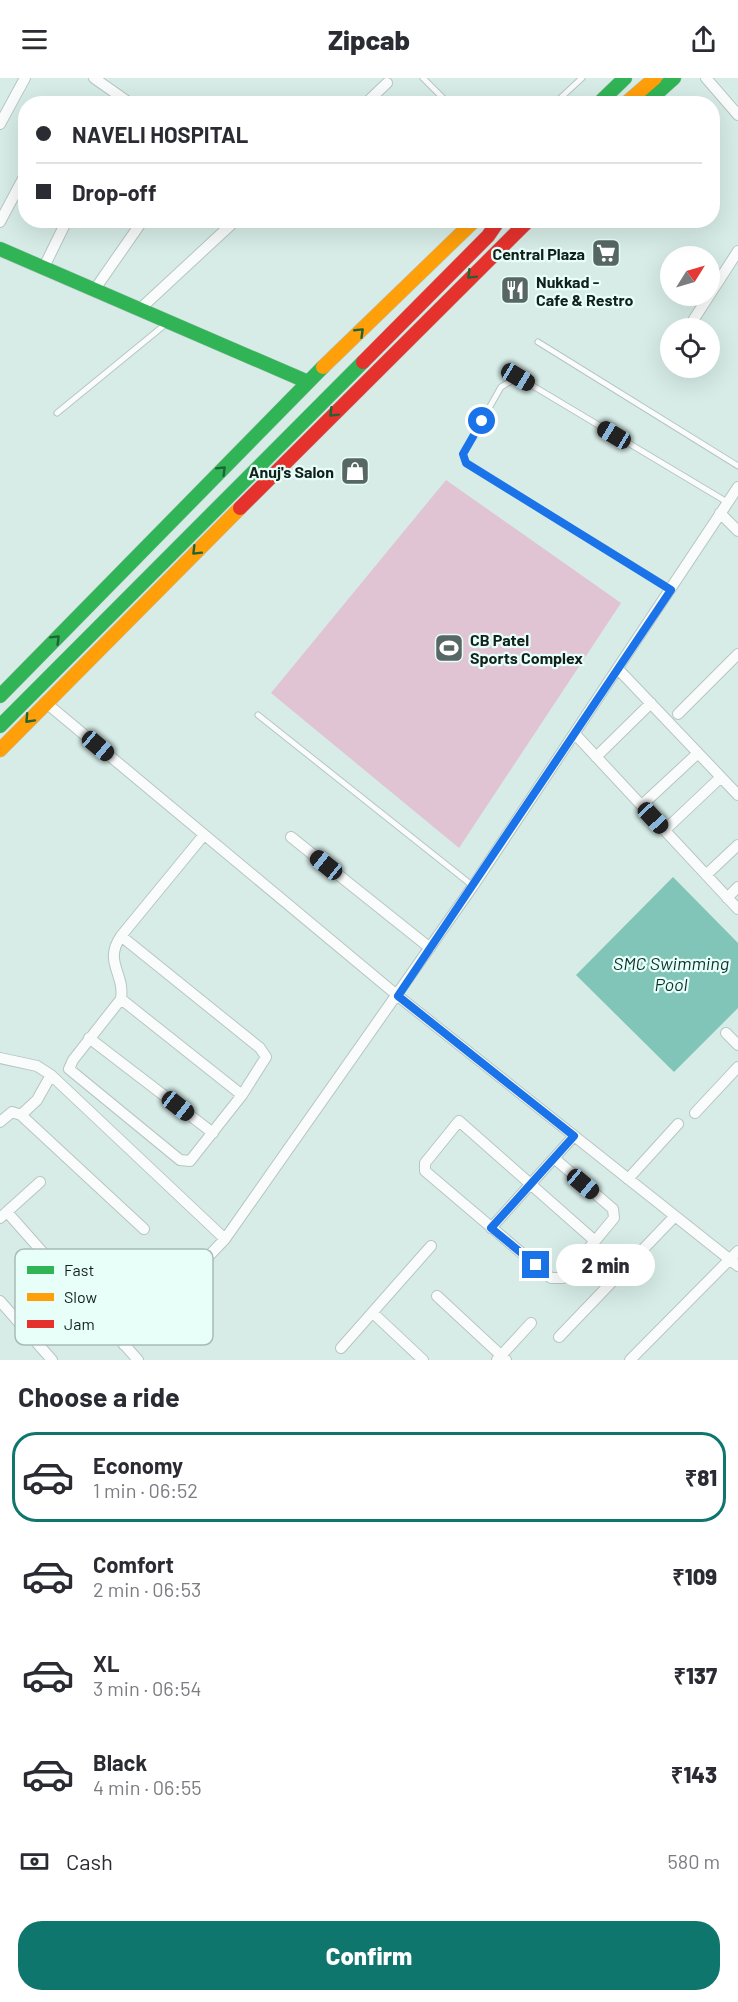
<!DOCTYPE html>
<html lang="en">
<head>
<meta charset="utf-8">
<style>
  :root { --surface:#fff; --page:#f7f7f7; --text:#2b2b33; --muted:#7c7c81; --line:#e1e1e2; --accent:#0f766e }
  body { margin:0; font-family:Barlow,sans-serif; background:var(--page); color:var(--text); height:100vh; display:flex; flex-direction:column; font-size:22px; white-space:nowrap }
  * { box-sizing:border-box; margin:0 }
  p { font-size:20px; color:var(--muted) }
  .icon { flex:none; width:33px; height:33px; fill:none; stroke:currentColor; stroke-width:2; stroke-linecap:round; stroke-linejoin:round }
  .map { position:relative; height:1282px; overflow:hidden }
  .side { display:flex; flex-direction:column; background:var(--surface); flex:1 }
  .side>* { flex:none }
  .banner { position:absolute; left:18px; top:18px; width:702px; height:132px; border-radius:24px; box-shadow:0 6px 24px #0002; display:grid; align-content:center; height:132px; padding:0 18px; background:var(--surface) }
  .needle { width:39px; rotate:53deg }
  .buttons { position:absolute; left:660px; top:168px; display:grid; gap:12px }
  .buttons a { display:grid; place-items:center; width:60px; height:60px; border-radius:50%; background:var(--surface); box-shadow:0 6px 24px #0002; font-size:30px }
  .end { position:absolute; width:27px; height:27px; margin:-14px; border:8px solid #1a73e8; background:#fff; box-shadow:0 0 0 3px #fff }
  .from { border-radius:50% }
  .bubble { position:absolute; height:42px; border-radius:21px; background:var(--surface); box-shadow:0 6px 24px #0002; font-size:20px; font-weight:800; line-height:42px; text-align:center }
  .car { position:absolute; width:18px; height:36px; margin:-18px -9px; border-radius:8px; box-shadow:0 0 4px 2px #0007; background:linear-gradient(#222 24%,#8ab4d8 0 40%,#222 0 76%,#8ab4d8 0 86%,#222 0) }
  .banner b { display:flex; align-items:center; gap:21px; height:57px; font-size:22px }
  .banner b+b { border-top:2px solid var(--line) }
  .banner i { width:15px; height:15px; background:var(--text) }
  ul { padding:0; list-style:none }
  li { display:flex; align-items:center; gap:18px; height:90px; margin:0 12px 9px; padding:0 6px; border:3px solid transparent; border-radius:24px }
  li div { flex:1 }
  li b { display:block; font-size:22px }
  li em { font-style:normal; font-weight:800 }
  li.current { border-color:var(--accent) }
  li>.icon { width:54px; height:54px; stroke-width:1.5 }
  h2 { padding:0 18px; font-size:27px; line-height:72px }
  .pay { display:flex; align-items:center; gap:15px; height:66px; padding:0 18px; font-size:22px }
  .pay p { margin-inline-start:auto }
  .action { display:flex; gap:12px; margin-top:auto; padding:12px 18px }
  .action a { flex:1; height:69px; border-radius:24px; background:var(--accent); color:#fff; font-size:24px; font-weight:800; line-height:69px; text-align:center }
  header { display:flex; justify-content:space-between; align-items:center; height:78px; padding:0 18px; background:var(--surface); font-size:27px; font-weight:800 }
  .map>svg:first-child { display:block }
  .green { fill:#e0c4d4 }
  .water { fill:#80c5b7 }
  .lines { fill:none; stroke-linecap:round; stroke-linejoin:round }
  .lane-casing { stroke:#b6c6c2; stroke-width:7 }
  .street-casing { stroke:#b6c6c2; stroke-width:12 }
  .fast-casing { stroke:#b6c6c2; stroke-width:15 }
  .slow-casing { stroke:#b6c6c2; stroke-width:15 }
  .jam-casing { stroke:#b6c6c2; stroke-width:15 }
  .lane { stroke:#f9fcfb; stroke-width:5 }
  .street { stroke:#f9fcfb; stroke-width:10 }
  .fast { stroke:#30b455; stroke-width:14 }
  .slow { stroke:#ff9f0a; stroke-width:14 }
  .jam { stroke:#e5322d; stroke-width:14 }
  .oneway { stroke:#206336 }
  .route { stroke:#1a73e8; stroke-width:8 }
  .labels { text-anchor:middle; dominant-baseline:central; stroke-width:4.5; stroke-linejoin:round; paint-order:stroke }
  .poi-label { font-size:16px; font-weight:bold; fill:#12201c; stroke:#e8fef8; text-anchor:end }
  .water-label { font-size:18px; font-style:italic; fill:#08342c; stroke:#e8fef8 }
  .key { fill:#e8fef8; stroke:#a8bbb6; stroke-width:1.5 }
  .key-label { font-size:16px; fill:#12201c }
</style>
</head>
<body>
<header><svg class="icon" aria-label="menu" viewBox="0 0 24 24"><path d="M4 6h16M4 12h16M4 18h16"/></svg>Zipcab<svg class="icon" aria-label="share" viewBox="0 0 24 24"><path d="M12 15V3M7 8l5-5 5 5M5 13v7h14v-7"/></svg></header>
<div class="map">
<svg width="738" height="1282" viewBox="0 0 738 1282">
  <rect width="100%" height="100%" fill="#d7ece7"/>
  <!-- green -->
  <path class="green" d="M446,402L621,525L459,770L271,615Z"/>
  <!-- water -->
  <path class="water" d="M673,799L738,865V930L674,994L576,897Z"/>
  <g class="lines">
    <!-- lane casing -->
    <g class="lane-casing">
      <path id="lane" d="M423,0L449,26
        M554,26L582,0
        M538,264L738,388
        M57,335L167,245
        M671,511L466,385L463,376L501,309L518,299L727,424
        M258,637L473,808"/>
    </g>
    <!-- street casing -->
    <g class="street-casing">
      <path id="street" d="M94,0L131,26
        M706,0L738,37
        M365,26L387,5
        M0,46L25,0
        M0,144L26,95
        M43,191L67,142
        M95,211L143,142
        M140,231L236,142
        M694,241L738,173
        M720,435L738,453
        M618,591L738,717
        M45,624L398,918L738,1188
        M678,636L738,576
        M575,656L738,831
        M596,679L651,625
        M642,727L698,675
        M665,752L721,699
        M291,759L430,870
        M706,797L738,767
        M727,820L738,809
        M121,858L260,970L266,979L242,1017L190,1083L180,1082L69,991L73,982L121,921C125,895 103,884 121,858L203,758V757
        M121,921L242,1017
        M726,955L738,967
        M89,960L213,1055
        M0,980L37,988L51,997L225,1161
        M695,1035L738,989
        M21,1037L37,1022L51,997
        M459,1043L595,1163L563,1200H551L425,1093V1085Z
        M0,1044L12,1034L21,1037L144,1151
        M554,1080L613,1131L614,1140L595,1163
        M628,1101L678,1046
        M7,1134L138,1282
        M0,1140L40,1104
        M491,1150L574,1058
        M437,1218L506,1282
        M0,1223L52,1282
        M373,1235L423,1282
        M559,1259L675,1138
        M124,1267L225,1161L473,808L738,409
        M341,1270L431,1168
        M497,1282L531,1245
        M630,1282L738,1173"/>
    </g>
    <!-- fast casing -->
    <g class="fast-casing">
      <path id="fast" d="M598,26L625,0
        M645,26L674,0
        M0,171L308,304
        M0,618L323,289
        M0,648L363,284"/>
    </g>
    <!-- slow casing -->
    <g class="slow-casing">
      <path id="slow" d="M625,26L655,0
        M323,289L475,142
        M0,672L240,430"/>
    </g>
    <!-- jam casing -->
    <g class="jam-casing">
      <path id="jam" d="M363,284L488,158L499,142
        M240,430L529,142"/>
    </g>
    <!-- lane -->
    <use href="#lane" class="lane"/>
    <!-- street -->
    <use href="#street" class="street"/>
    <!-- fast -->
    <use href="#fast" class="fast"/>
    <!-- slow -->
    <use href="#slow" class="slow"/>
    <!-- jam -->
    <use href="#jam" class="jam"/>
  </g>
  <!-- one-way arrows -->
  <defs><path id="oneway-chevron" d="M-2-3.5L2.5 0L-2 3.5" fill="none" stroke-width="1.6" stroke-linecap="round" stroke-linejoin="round" transform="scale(1.5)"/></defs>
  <g class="oneway">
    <use href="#oneway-chevron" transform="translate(471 197) rotate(135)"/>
    <use href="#oneway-chevron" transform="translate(360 254) rotate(-44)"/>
    <use href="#oneway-chevron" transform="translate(333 335) rotate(135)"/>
    <use href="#oneway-chevron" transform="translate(222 392) rotate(-45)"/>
    <use href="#oneway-chevron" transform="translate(196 473) rotate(135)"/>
    <use href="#oneway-chevron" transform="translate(56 561) rotate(-45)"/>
    <use href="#oneway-chevron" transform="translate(29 641) rotate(133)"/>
  </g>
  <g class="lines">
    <!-- route -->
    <path class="route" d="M482,343L463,376L466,385L671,512L398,918L574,1058L491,1150L536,1187"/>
  </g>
  <!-- icons -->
  <defs>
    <g id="supermarket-square" transform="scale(1.5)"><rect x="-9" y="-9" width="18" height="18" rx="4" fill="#576763" stroke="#e8fef8"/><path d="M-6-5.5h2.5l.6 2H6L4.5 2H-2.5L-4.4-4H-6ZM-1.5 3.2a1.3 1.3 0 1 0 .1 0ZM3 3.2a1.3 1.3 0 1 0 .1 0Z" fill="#fff"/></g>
    <g id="restaurant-square" transform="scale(1.5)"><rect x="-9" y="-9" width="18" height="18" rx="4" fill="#576763" stroke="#e8fef8"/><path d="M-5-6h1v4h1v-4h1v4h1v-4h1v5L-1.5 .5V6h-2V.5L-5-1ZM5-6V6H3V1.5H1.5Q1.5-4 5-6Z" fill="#fff"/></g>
    <g id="shop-square" transform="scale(1.5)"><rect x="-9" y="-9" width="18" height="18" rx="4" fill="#576763" stroke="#e8fef8"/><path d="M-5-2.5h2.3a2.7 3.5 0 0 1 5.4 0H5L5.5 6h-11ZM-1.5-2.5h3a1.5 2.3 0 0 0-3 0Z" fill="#fff"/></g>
    <g id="stadium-square" transform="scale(1.5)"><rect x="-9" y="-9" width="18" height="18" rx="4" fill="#576763" stroke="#e8fef8"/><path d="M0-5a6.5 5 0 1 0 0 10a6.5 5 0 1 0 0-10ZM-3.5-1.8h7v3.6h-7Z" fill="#fff"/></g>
  </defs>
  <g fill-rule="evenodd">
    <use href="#supermarket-square" x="606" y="175"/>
    <use href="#restaurant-square" x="515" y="212"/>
    <use href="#shop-square" x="355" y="393"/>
    <use href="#stadium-square" x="449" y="570"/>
  </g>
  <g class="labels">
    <!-- poi labels -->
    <g class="poi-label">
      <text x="585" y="175">Central Plaza</text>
      <text x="536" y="203" text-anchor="start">Nukkad -<tspan x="536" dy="18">Cafe &amp; Restro</tspan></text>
      <text x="334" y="393">Anuj's Salon</text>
      <text x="470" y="561" text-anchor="start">CB Patel<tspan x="470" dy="18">Sports Complex</tspan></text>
    </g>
    <!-- water labels -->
    <g class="water-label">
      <text x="671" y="885">SMC Swimming<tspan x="671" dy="21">Pool</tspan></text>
    </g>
  </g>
  <!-- legend -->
  <rect x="15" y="1171" width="198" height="96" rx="9" class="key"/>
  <rect x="27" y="1188" width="27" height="8" fill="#30b455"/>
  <rect x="27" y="1215" width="27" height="8" fill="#ff9f0a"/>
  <rect x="27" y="1242" width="27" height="8" fill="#e5322d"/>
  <g class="key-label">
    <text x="64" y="1198">Fast</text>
    <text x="64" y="1225">Slow</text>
    <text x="64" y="1252">Jam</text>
  </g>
</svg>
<div class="buttons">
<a><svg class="needle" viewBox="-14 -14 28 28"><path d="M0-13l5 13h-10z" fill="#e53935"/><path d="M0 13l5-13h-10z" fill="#7c7c81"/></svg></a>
<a><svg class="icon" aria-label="locate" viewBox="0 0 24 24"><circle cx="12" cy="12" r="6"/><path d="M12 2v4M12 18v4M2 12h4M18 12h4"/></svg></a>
</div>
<i class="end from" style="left:482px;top:343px"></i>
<i class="end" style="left:536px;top:1187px"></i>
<div class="bubble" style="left:556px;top:1166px;width:99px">2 min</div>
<i class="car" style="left:518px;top:299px;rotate:121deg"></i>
<i class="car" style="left:614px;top:357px;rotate:301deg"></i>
<i class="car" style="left:98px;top:668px;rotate:130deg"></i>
<i class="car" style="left:653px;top:740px;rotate:137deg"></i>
<i class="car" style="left:326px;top:787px;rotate:309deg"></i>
<i class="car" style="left:178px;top:1028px;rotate:128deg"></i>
<i class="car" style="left:583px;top:1106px;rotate:130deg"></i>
<div class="banner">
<b><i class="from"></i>NAVELI HOSPITAL</b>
<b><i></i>Drop-off</b>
</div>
</div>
<section class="side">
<h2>Choose a ride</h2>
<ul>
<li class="current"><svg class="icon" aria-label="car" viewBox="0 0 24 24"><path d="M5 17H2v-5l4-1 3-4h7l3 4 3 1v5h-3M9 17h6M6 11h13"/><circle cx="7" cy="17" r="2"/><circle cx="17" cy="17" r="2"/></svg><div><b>Economy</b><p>1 min · 06:52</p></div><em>₹81</em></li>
<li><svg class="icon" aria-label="car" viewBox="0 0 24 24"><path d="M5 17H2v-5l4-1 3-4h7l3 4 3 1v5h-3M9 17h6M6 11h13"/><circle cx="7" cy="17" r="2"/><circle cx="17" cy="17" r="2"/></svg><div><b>Comfort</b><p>2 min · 06:53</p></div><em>₹109</em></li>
<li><svg class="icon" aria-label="car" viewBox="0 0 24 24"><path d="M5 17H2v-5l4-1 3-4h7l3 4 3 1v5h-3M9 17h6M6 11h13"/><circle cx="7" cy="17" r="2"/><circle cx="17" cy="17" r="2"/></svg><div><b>XL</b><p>3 min · 06:54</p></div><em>₹137</em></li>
<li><svg class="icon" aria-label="car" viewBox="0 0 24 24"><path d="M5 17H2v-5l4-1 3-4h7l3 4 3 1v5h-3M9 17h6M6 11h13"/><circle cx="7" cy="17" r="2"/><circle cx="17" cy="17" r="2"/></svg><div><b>Black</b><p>4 min · 06:55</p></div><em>₹143</em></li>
</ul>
<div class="pay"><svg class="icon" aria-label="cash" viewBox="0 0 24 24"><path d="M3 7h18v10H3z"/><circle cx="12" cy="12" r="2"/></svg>Cash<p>580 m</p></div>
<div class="action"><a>Confirm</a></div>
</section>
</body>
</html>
